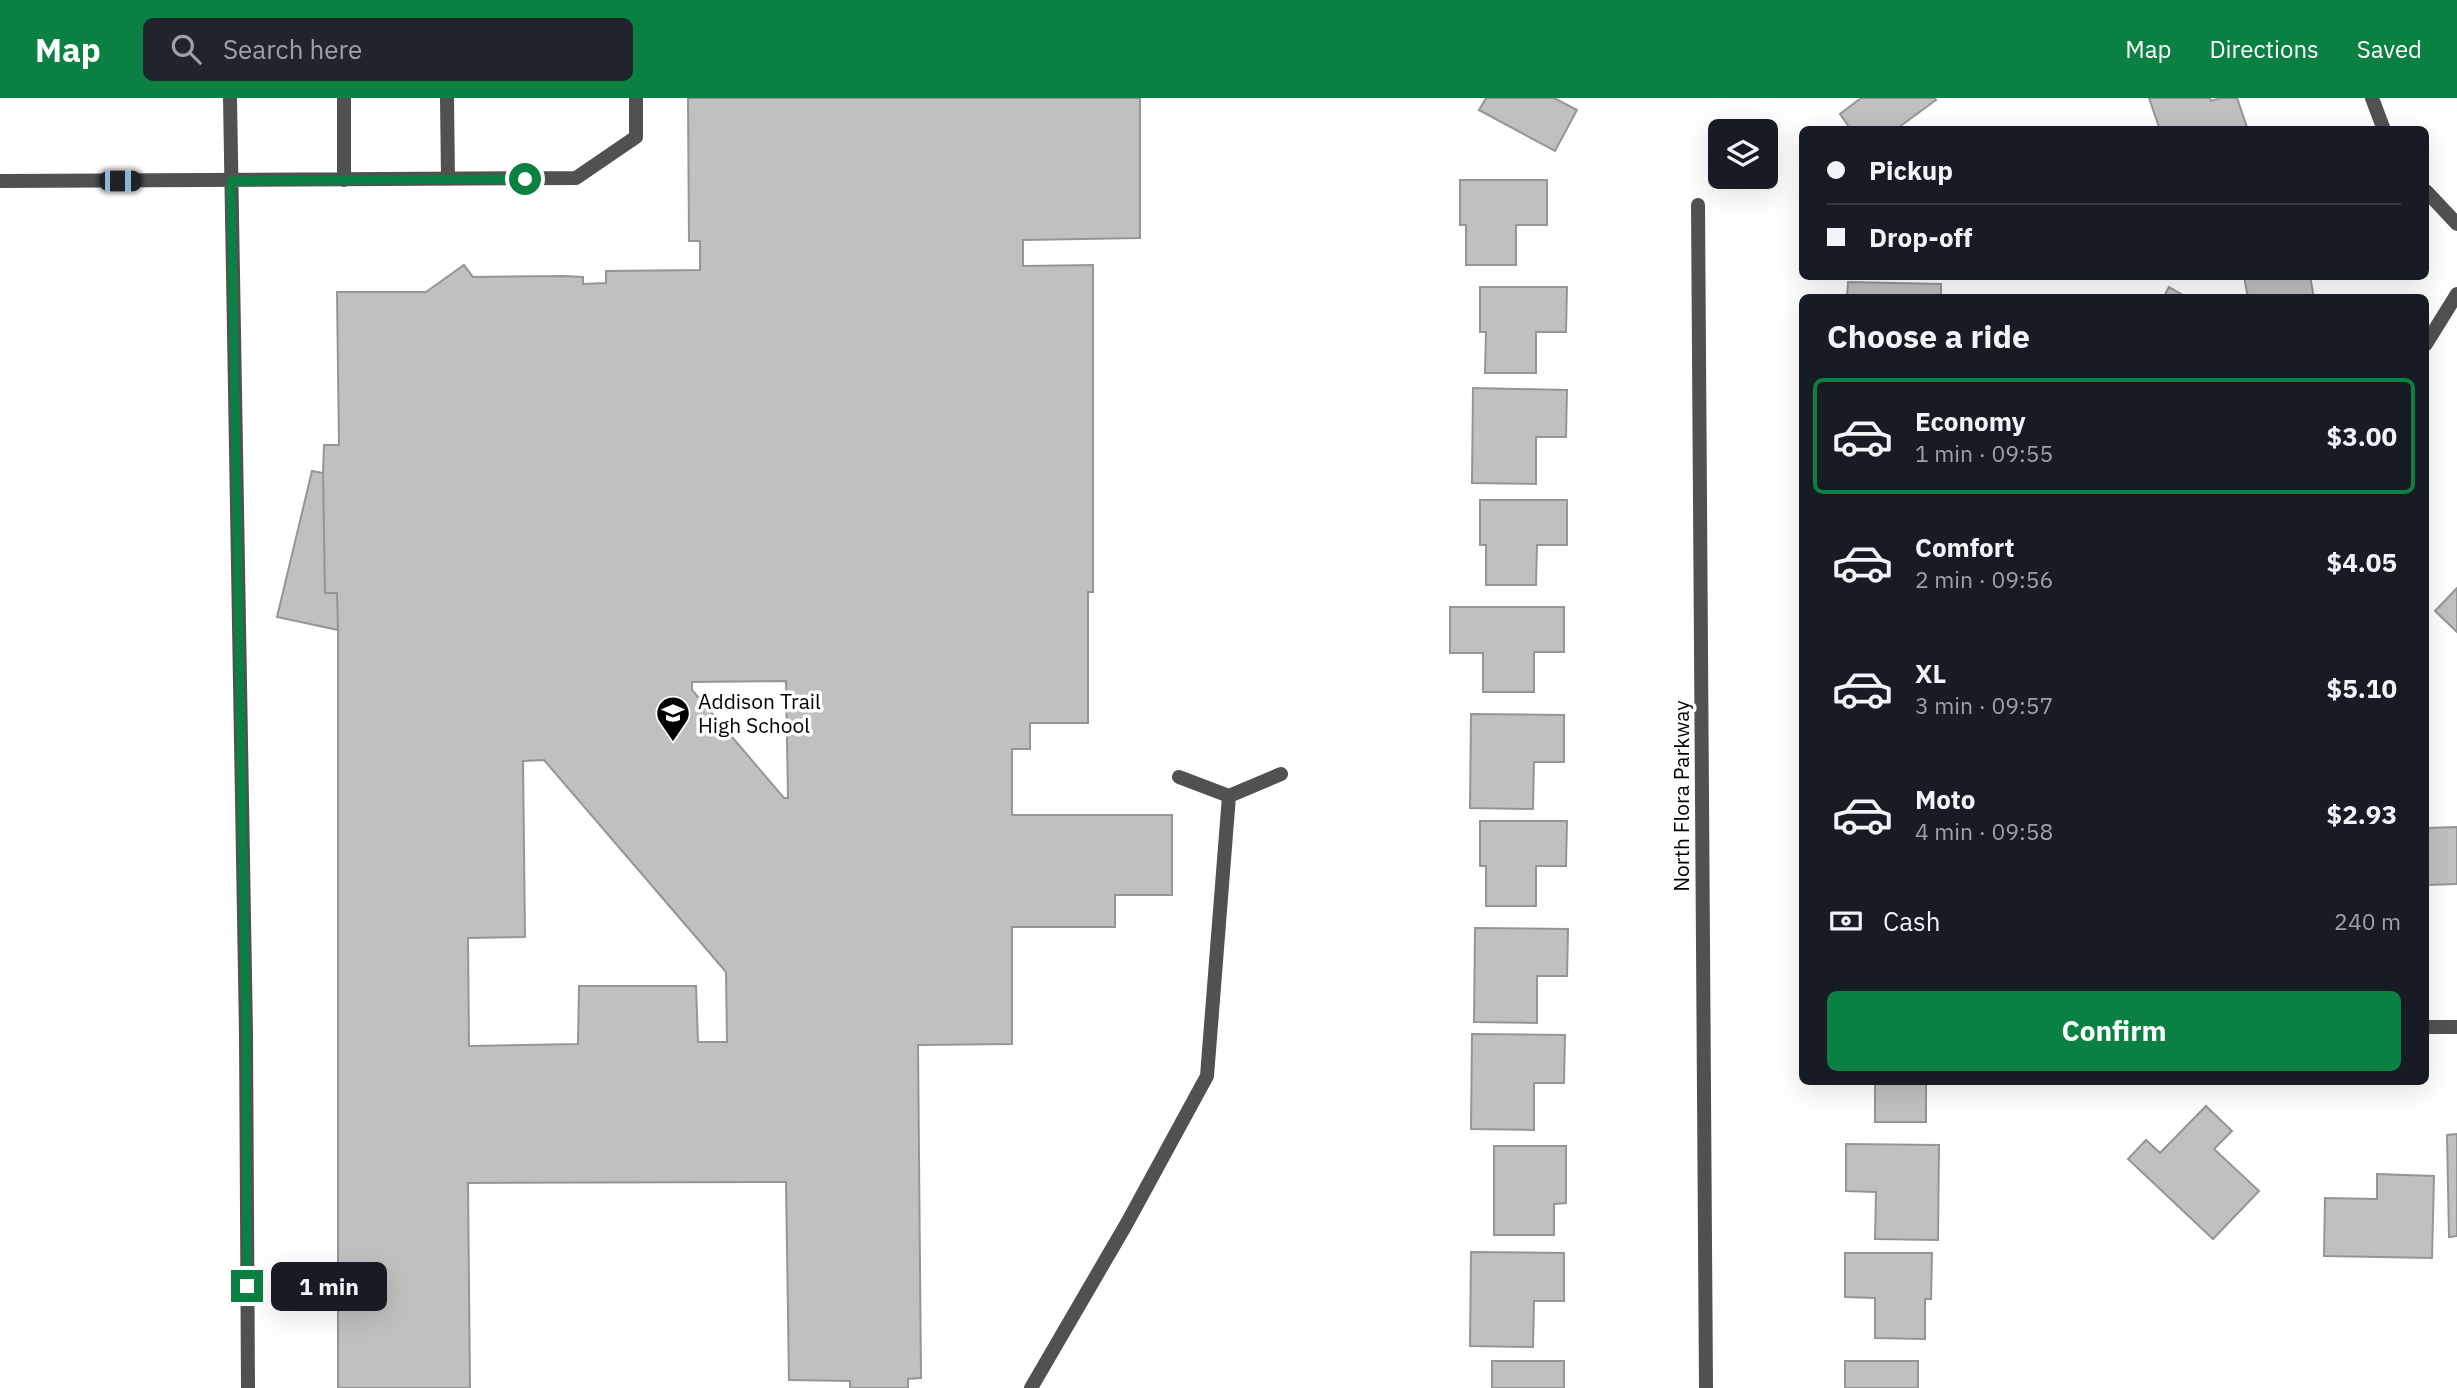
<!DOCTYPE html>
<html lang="en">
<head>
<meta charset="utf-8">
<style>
  :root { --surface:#171b24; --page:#20242c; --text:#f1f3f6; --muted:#9ea1a6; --line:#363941; --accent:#0b8043 }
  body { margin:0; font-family:"IBM Plex Sans",sans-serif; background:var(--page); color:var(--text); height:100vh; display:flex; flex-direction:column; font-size:26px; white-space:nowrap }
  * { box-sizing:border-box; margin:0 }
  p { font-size:23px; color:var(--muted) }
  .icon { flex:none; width:38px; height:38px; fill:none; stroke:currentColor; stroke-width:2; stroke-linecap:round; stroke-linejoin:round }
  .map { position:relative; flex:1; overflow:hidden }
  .panel { position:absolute; left:1799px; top:196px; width:630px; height:791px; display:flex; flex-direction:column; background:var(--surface); border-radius:10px; box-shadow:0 7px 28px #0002 }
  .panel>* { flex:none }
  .top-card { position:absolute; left:1799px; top:28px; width:630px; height:154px; border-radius:10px; box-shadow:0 7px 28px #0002; display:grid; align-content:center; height:154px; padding:0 28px; background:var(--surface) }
  .fabs { position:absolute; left:1708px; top:21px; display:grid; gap:14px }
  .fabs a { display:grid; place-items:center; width:70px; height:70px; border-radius:10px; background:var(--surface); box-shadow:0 7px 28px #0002; font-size:35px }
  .end { position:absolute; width:32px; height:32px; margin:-16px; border:9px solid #0b8043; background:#fff; box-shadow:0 0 0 4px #fff }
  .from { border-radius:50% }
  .bubble { position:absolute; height:49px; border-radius:10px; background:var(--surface); box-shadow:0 7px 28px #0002; font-size:23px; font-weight:700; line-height:49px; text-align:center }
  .car { position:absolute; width:21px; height:42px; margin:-21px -10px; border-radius:9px; box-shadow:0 0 5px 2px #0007; background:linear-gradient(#222 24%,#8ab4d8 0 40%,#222 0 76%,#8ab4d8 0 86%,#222 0) }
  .top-card b { display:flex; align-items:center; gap:24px; height:66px; font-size:26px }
  .top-card b+b { border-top:2px solid var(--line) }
  .top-card i { width:18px; height:18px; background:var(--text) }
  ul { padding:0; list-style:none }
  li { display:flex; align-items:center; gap:21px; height:116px; margin:0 14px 10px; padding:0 14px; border:4px solid transparent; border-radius:10px }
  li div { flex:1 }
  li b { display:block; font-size:26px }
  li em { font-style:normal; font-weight:700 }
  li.on { border-color:var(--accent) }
  li>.icon { width:63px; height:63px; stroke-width:1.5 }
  h2 { padding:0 28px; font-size:32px; line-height:84px }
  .pay { display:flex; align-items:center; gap:18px; height:77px; padding:0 28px; font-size:26px }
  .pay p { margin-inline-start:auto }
  .button { display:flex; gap:14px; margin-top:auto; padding:14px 28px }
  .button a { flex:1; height:80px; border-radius:10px; background:var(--accent); color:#fff; font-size:28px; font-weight:700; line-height:80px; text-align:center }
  header { display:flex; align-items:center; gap:42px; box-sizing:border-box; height:98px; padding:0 35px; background:var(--accent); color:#fff }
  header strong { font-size:33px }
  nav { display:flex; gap:38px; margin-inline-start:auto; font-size:24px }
  .search { width:490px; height:63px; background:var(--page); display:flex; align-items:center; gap:18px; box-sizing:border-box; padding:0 24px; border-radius:10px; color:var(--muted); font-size:26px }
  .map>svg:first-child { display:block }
  .building { fill:#c0c0c0; stroke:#959595; stroke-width:2; fill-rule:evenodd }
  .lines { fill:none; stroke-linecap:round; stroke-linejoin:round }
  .lane { stroke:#515151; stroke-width:14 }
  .street { stroke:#515151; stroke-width:14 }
  .route { stroke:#0b8043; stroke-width:9 }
  .labels { text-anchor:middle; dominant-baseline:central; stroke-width:7; stroke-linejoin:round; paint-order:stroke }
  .poi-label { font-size:21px; fill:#000; stroke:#fff; text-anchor:start }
  .street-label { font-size:21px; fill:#000; stroke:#fff }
</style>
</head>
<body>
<header>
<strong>Map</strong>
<div class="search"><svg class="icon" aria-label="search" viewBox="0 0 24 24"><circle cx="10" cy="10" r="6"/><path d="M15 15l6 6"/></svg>Search here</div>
<nav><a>Map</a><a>Directions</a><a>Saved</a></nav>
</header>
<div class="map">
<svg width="2457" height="1290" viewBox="0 0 2457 1290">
  <rect width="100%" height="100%" fill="#fff"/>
  <!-- building -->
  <path class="building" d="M688,0H1140V140L1023,142V168L1093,167V494H1088V625H1030V651H1012V717H1172V797H1115V829H1012V946L918,947L921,1280L908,1281V1290H850V1283L789,1282L786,1084L468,1085L470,1290H338V532L337,495H325L323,375L324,347H339L337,194H426L464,167L473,179L563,178L583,179V186L606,185V173L700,172V143H689ZM786,583L788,700H784L692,592V584ZM544,662L726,874L727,944H698L696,888H579L578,946L469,948L468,840L525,839L523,663Z
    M1486,0H1554L1577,12L1555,53L1479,12Z
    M1861,0H1935L1936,2L1895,32H1851L1840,16Z
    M2149,0H2210L2211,3L2220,0H2237L2248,32H2160Z
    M1460,82H1547V127H1516V167H1466V127H1460Z
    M2244,178H2310L2314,200H2248Z
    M1848,184L1941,186V200H1847Z
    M1480,189H1567L1566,234H1536V275H1485L1486,234H1480Z
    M2169,189L2188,200H2163Z
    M1473,290L1567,292L1566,339H1536V386L1472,385Z
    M312,373L323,375L325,495H337L338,532L277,519Z
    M1480,402H1567V447H1537L1536,487H1486V447H1480Z
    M2457,490V534L2435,513Z
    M1450,509H1564V554H1534V594H1483V555H1450Z
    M1471,616L1564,617V664H1534L1533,711L1470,710Z
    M1480,723H1567L1566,768H1536V808H1486V768H1480Z
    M2457,729V786L2426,787V730Z
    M1475,830L1568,831L1567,878H1537V925L1474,924Z
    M1472,936L1565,937L1564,985H1534V1032L1471,1031Z
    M1845,984H1932H1926V1024H1875V984Z
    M2206,1008L2232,1033L2214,1051L2259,1093L2213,1141L2128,1061L2146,1042L2160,1055Z
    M2457,1036V1138L2449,1139L2447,1037Z
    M1846,1046L1939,1047L1938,1142L1875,1141L1876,1094L1846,1093Z
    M1494,1048H1566V1105L1554,1106V1137H1494Z
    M2377,1076L2434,1078L2432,1160L2324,1158L2325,1100L2377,1101Z
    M1471,1154L1564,1155V1203H1534L1533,1249L1470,1248Z
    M1845,1155H1932L1931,1201H1925V1241L1875,1240V1200L1845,1199Z
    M1492,1263H1564V1290H1492Z
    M1845,1263H1918V1290H1845Z"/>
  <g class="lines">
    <!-- lane -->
    <path class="lane" d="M230,0L246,936L248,1290
      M344,0V82
      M447,0L448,81
      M0,83L576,80L636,39V0
      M1229,698L1281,676
      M1031,1290L1127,1125L1207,978L1229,698L1179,679"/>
    <!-- street -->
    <path class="street" d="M2372,0L2384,32
      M2426,93L2457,126
      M1698,107L1706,1290
      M2426,246L2457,196
      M2426,929H2457"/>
  </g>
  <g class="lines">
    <!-- route -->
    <path class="route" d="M247,1188L246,936L231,83L525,81"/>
  </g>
  <!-- icons -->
  <defs>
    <g id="school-pin" transform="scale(1.75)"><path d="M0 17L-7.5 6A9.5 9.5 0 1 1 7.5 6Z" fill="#000" stroke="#fff"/><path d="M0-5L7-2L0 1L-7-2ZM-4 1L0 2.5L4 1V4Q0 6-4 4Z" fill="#fff"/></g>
  </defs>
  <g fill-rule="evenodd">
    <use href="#school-pin" x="673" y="615"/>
  </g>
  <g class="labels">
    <!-- poi labels -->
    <g class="poi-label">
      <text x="698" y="603">Addison Trail<tspan x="698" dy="24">High School</tspan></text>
    </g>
    <!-- street labels -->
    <g class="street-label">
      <text transform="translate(1681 698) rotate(-90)">North Flora Parkway</text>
    </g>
  </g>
</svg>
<div class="fabs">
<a><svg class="icon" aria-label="layers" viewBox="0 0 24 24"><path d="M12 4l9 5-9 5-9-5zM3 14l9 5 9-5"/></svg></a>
</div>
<i class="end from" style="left:525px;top:81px"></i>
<i class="end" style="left:247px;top:1188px"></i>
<div class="bubble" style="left:271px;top:1164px;width:116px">1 min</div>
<i class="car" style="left:120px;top:83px;rotate:90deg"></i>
<div class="top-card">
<b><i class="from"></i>Pickup</b>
<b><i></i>Drop-off</b>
</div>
<section class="panel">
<h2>Choose a ride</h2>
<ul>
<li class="on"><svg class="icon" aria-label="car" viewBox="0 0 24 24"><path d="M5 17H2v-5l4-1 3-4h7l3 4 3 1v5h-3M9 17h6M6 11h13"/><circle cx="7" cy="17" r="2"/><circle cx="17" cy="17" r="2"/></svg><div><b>Economy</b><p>1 min · 09:55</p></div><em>$3.00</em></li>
<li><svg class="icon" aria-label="car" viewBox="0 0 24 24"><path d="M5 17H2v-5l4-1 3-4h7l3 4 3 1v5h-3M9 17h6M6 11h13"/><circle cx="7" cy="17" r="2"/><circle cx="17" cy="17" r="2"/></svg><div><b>Comfort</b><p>2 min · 09:56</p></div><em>$4.05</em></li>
<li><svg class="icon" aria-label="car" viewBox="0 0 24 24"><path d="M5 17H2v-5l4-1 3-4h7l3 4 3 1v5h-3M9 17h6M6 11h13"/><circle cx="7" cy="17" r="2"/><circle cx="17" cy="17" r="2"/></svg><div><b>XL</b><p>3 min · 09:57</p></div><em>$5.10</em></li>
<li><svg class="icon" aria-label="car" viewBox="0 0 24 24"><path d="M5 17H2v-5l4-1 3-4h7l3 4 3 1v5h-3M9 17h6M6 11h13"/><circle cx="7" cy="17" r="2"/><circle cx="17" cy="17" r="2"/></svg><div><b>Moto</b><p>4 min · 09:58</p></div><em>$2.93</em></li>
</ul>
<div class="pay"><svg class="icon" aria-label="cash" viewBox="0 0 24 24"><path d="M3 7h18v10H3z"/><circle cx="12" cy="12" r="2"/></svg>Cash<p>240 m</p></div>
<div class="button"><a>Confirm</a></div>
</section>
</div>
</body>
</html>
